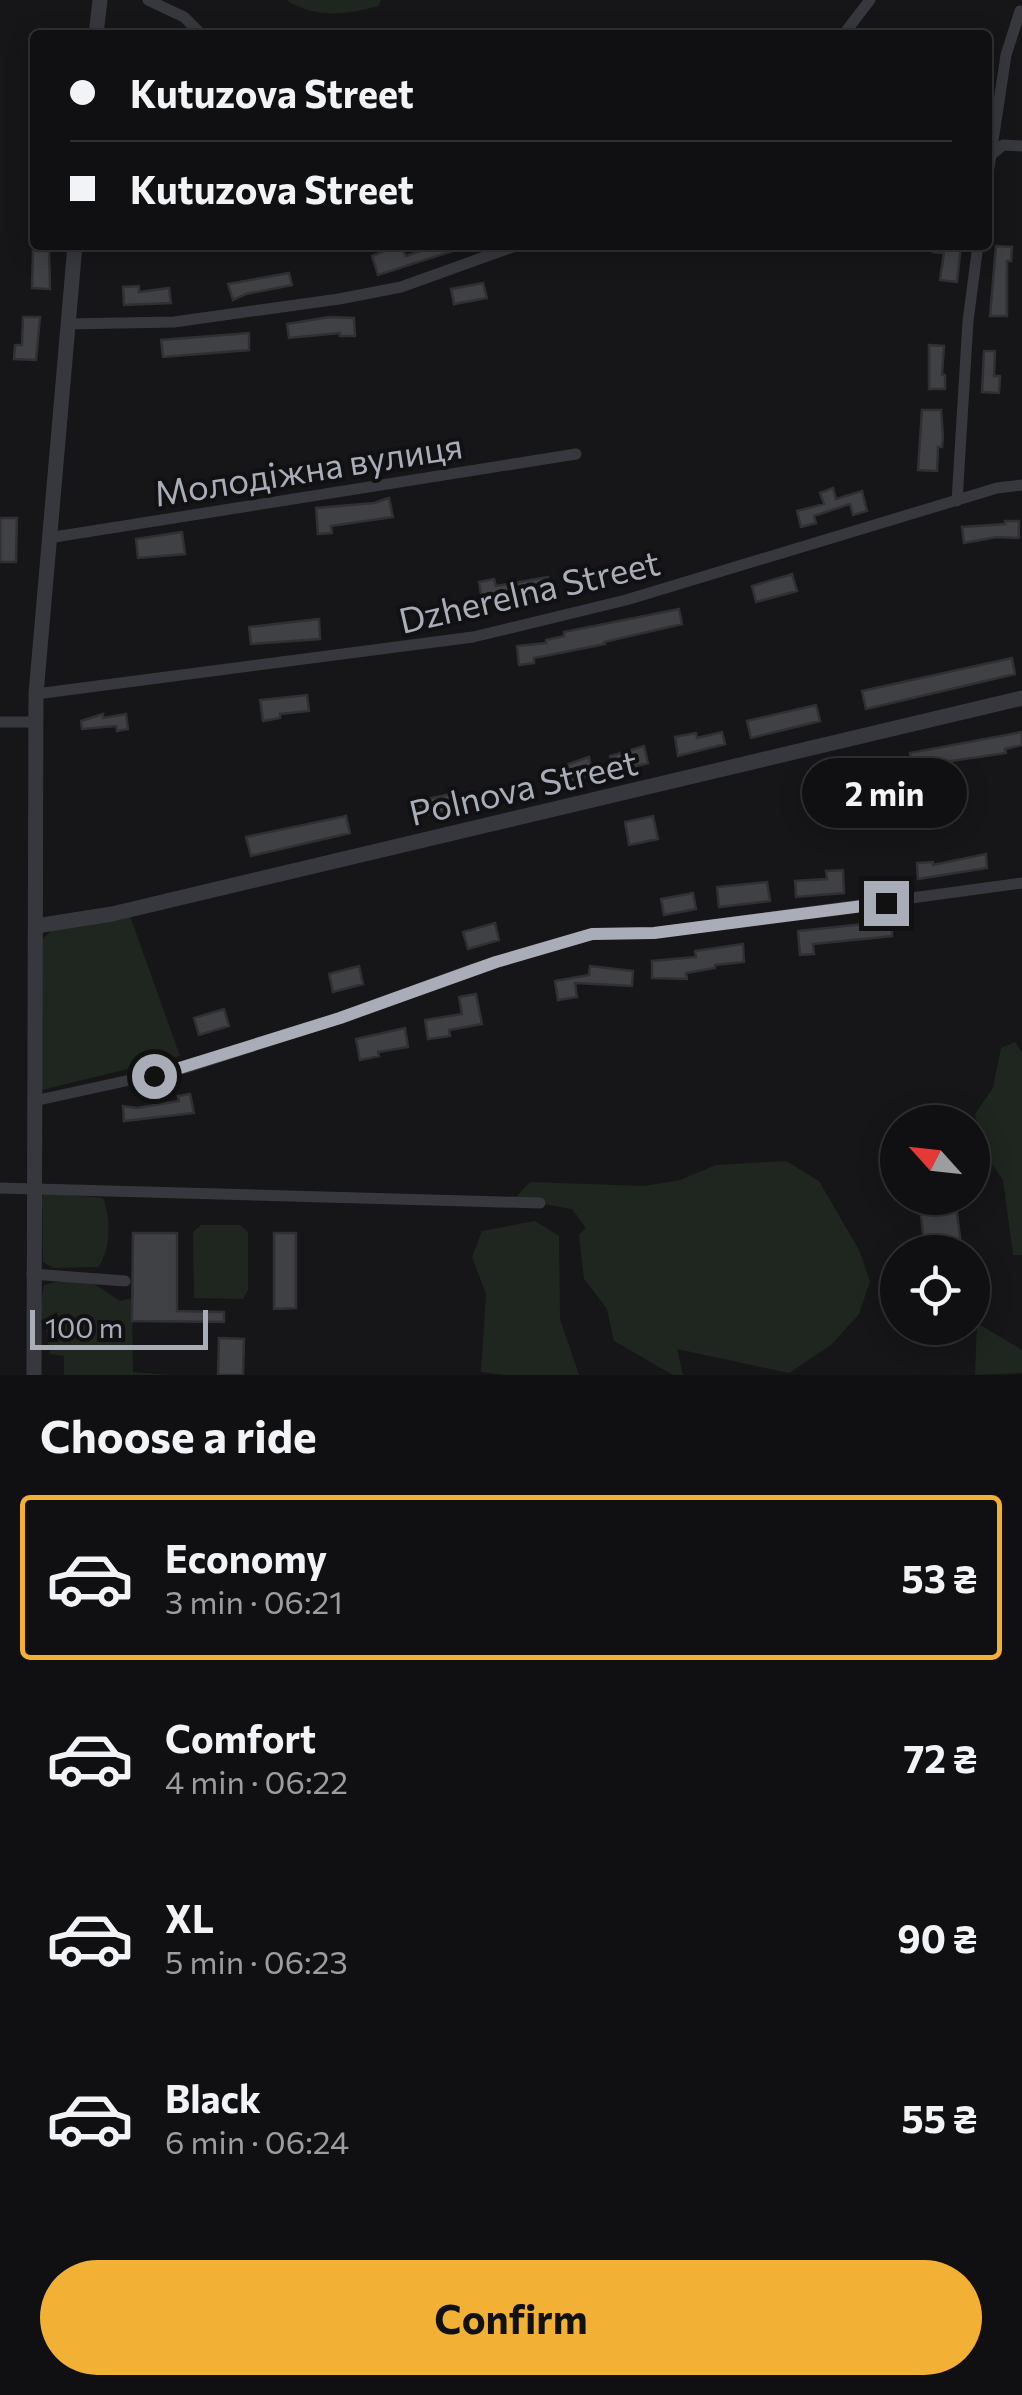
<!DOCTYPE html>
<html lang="en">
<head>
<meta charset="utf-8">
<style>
  :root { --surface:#101012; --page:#19191b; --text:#f1f3f6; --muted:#9c9d9f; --line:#303032; --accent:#f2b134 }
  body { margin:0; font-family:Commissioner,sans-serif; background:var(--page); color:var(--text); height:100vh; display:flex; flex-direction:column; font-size:38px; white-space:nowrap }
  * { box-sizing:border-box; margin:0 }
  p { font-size:32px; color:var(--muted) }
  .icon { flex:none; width:55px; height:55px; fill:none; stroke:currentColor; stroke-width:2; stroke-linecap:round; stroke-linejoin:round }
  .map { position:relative; height:1375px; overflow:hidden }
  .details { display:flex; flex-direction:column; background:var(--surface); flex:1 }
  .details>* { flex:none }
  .guide { position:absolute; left:30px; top:30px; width:962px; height:220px; border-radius:10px; box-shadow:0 5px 25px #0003,0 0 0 2px var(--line); display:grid; align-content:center; height:220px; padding:0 40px; background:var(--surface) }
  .needle { width:65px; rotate:297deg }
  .tools { position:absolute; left:880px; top:1105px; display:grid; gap:20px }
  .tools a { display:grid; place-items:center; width:110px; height:110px; border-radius:50%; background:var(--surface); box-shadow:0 5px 25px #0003,0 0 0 2px var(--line); font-size:50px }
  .scale { position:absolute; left:30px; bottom:25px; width:178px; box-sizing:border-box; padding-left:10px; border:5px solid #a8adb8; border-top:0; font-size:28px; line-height:35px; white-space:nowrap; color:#a8adb8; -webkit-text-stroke:8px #111113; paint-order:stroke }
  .end { position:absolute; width:45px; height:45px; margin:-22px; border:12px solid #a8adb8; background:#111; box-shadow:0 0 0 5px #111 }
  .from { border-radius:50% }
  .bubble { position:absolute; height:70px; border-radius:35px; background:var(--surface); box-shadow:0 5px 25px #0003,0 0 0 2px var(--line); font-size:32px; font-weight:700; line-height:70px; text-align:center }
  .guide b { display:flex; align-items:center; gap:35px; height:95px; font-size:38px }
  .guide b+b { border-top:2px solid var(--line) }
  .guide i { width:25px; height:25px; background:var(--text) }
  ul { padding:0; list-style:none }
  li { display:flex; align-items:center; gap:30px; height:165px; margin:0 20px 15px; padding:0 20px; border:5px solid transparent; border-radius:10px }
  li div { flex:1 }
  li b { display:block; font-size:38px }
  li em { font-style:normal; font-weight:700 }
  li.selected { border-color:var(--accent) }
  li>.icon { width:90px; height:90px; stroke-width:1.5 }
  h2 { padding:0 40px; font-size:45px; line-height:120px }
  .primary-button { display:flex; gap:20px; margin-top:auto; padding:20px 40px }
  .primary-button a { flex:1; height:115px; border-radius:60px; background:var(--accent); color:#111; font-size:40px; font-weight:700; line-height:115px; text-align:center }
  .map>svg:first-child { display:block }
  .green { fill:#1e261f }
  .building { fill:#404145; stroke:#303034; stroke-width:2.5 }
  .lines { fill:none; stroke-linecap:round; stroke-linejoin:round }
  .minor { stroke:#37383d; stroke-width:11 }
  .tertiary { stroke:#37383d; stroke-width:15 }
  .route { stroke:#a8adb8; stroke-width:12 }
  .labels { text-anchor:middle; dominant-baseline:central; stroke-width:8; stroke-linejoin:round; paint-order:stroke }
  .street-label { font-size:35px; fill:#a8adb8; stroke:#111113 }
</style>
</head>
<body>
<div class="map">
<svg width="1022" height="1375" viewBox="0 0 1022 1375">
  <rect width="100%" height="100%" fill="#161618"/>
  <!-- green -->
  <path class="green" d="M286,0H381L378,6C345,15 317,19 286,0Z
    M130,916L180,1056L42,1090V940L54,928Z
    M1015,1042L1022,1052V1255H1013L1003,1180L986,1155L975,1114L993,1088L1001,1048Z
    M786,1161L819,1181L859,1250L870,1281L859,1314L831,1345L789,1373L677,1349L683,1375H673L614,1341L607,1309L584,1279L579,1235L586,1228L572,1209L514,1199L530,1182L644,1186L680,1180L716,1165Z
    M48,1193L103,1198C111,1217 111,1252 98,1267L53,1268L43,1262L42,1196Z
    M535,1221L559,1236L560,1319L579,1375H504L481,1372L486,1294L472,1257L482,1231Z
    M201,1225H240L248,1232V1290L243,1299L194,1298L193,1232Z
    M61,1281L91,1282L120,1301L132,1298L133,1372L171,1375H64V1356L50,1354L45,1323L39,1316L44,1285Z
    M977,1323L1022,1350V1373L975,1375Z"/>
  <!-- building -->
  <path class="building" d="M400,245L406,256L439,245L465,247L378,275L372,256Z
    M934,245H961L957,282L940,280L944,253L933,252Z
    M996,246L1012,247L1011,261H1007V316H990Z
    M33,251H49L50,289L32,288Z
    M289,273L292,285L246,294L233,300L228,284Z
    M483,283L487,298L454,304L451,289Z
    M139,286V292L169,288L171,303L124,305L123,287Z
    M23,317H40L36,360L14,359L15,345H22Z
    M329,317L354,318L355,336H340V333L289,338L287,324Z
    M249,333V350L163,357L161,340Z
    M929,345L944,346L942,375H945V389H929Z
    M984,351H995L994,376H1000L999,393L982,392Z
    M922,410H941L943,437L942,447H938L937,471L918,470Z
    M833,488L836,499L862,491L867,511L853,515L850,504L814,516L816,523L801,527L797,511L824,504L820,493Z
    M389,498L393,517L331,526L332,533L318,534L316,508L374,503Z
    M0,518H17L16,562H0Z
    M1005,521H1019V538L997,537L964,543L962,527L1005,524Z
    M182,532L185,554L138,558L136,539Z
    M792,574L797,591L756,602L752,586Z
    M548,577L552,596L507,603L506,595L482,600L479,582L494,579L496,586Z
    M679,609L682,624L604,642L605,644L534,658V663L519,665L517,646L546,643V640L564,636V632Z
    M319,619L320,639L251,644L249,627Z
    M1012,658L1015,674L866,709L862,691Z
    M307,695L309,711L280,714V718L263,721L260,700Z
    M816,705L820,721L751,738L747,721Z
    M103,714V718L126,714L128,729L117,731L116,726L82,729L81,721Z
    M722,732L725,744L678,756L675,737L696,733L697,738Z
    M1022,732V745L1005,749L1006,753L951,761V767L912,774L910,753Z
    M644,746L648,763L614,772L610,756Z
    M589,757L593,775L563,782L560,767Z
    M892,760L895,778L852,782L850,766Z
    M456,793L459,808L421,816L417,801Z
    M346,816L350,833L251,856L246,837Z
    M653,816L658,839L629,845L625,822Z
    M986,854L987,868L918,879L917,863L933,862V865Z
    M843,870L844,893L796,897L795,881L827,879L826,871Z
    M767,882L770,901L719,907L717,887Z
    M693,893L696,909L664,915L661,899Z
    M892,921V936L813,944L814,954L800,955L798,931Z
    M495,923L499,940L468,949L463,932Z
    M743,944L744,962L715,965V968L686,973L687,979L652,978V961L696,957L695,951Z
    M359,966L363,984L333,992L329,974Z
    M590,966L633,971L632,986L575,983L577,997L558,1000L555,981L589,975Z
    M476,994L482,1024L449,1030L450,1036L428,1039L425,1020L462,1014L459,997Z
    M224,1009L229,1026L199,1035L194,1018Z
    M405,1028L408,1047L378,1052L379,1056L360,1060L356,1039Z
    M190,1094L194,1113L124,1121L123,1106L137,1108L179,1101L178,1096Z
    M919,1198H955L962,1252H925Z
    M133,1233H177V1311L224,1312V1322L132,1321Z
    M274,1233H296V1308L274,1309Z
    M219,1338L244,1339L243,1375H218Z"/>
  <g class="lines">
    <!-- minor -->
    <path class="minor" d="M148,0L184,17L202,35
      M843,35L870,0
      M990,156L1003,145L1022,146
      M988,174L1006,55L1020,11
      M67,324L174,322L339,299L401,287L518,245
      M957,501L968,321L978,245
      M48,538L576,454
      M36,694L473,637L626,600L997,488L1022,485
      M0,722H36
      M34,1101L185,1068L340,1018L473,969L593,934L654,933L1022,883
      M0,1188L540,1203
      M32,1274L125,1281"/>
    <!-- tertiary -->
    <path class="tertiary" d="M96,35L100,0
      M36,926L112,914L1022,698
      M34,1375L36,694L75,245"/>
  </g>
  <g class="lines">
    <!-- route -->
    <path class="route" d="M154,1076L340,1018L496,962L592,934L654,933L886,903"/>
  </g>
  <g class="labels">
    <!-- street labels -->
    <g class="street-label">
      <text transform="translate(308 468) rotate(-9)">Молодіжна вулиця</text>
      <text transform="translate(529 590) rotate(-13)">Dzherelna Street</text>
      <text transform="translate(523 786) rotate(-13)">Polnova Street</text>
    </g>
  </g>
</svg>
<div class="tools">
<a><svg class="needle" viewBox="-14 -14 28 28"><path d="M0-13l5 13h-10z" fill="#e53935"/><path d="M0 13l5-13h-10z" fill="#9c9d9f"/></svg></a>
<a><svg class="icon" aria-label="locate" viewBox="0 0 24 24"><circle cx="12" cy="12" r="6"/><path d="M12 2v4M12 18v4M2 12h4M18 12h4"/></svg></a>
</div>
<div class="scale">100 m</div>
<i class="end from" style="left:154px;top:1076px"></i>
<i class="end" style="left:886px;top:903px"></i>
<div class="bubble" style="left:802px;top:758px;width:165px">2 min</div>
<div class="guide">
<b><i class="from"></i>Kutuzova Street</b>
<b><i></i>Kutuzova Street</b>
</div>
</div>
<section class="details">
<h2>Choose a ride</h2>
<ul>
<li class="selected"><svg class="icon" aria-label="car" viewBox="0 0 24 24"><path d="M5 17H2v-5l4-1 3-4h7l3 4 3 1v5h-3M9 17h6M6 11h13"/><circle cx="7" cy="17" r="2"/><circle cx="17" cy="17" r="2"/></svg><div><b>Economy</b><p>3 min · 06:21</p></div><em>53 ₴</em></li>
<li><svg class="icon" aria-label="car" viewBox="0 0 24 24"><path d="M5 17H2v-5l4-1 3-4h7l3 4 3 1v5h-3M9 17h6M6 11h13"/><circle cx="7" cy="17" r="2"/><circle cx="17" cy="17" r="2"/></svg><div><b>Comfort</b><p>4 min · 06:22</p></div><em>72 ₴</em></li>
<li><svg class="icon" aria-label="car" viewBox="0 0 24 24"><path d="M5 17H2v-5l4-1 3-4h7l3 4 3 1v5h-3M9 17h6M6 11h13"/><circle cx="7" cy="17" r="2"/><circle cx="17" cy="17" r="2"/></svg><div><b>XL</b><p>5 min · 06:23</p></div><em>90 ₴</em></li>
<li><svg class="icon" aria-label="car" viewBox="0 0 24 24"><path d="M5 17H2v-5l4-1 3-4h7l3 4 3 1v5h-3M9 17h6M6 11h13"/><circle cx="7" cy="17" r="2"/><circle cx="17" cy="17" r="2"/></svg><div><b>Black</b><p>6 min · 06:24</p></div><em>55 ₴</em></li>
</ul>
<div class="primary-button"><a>Confirm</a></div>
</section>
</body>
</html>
